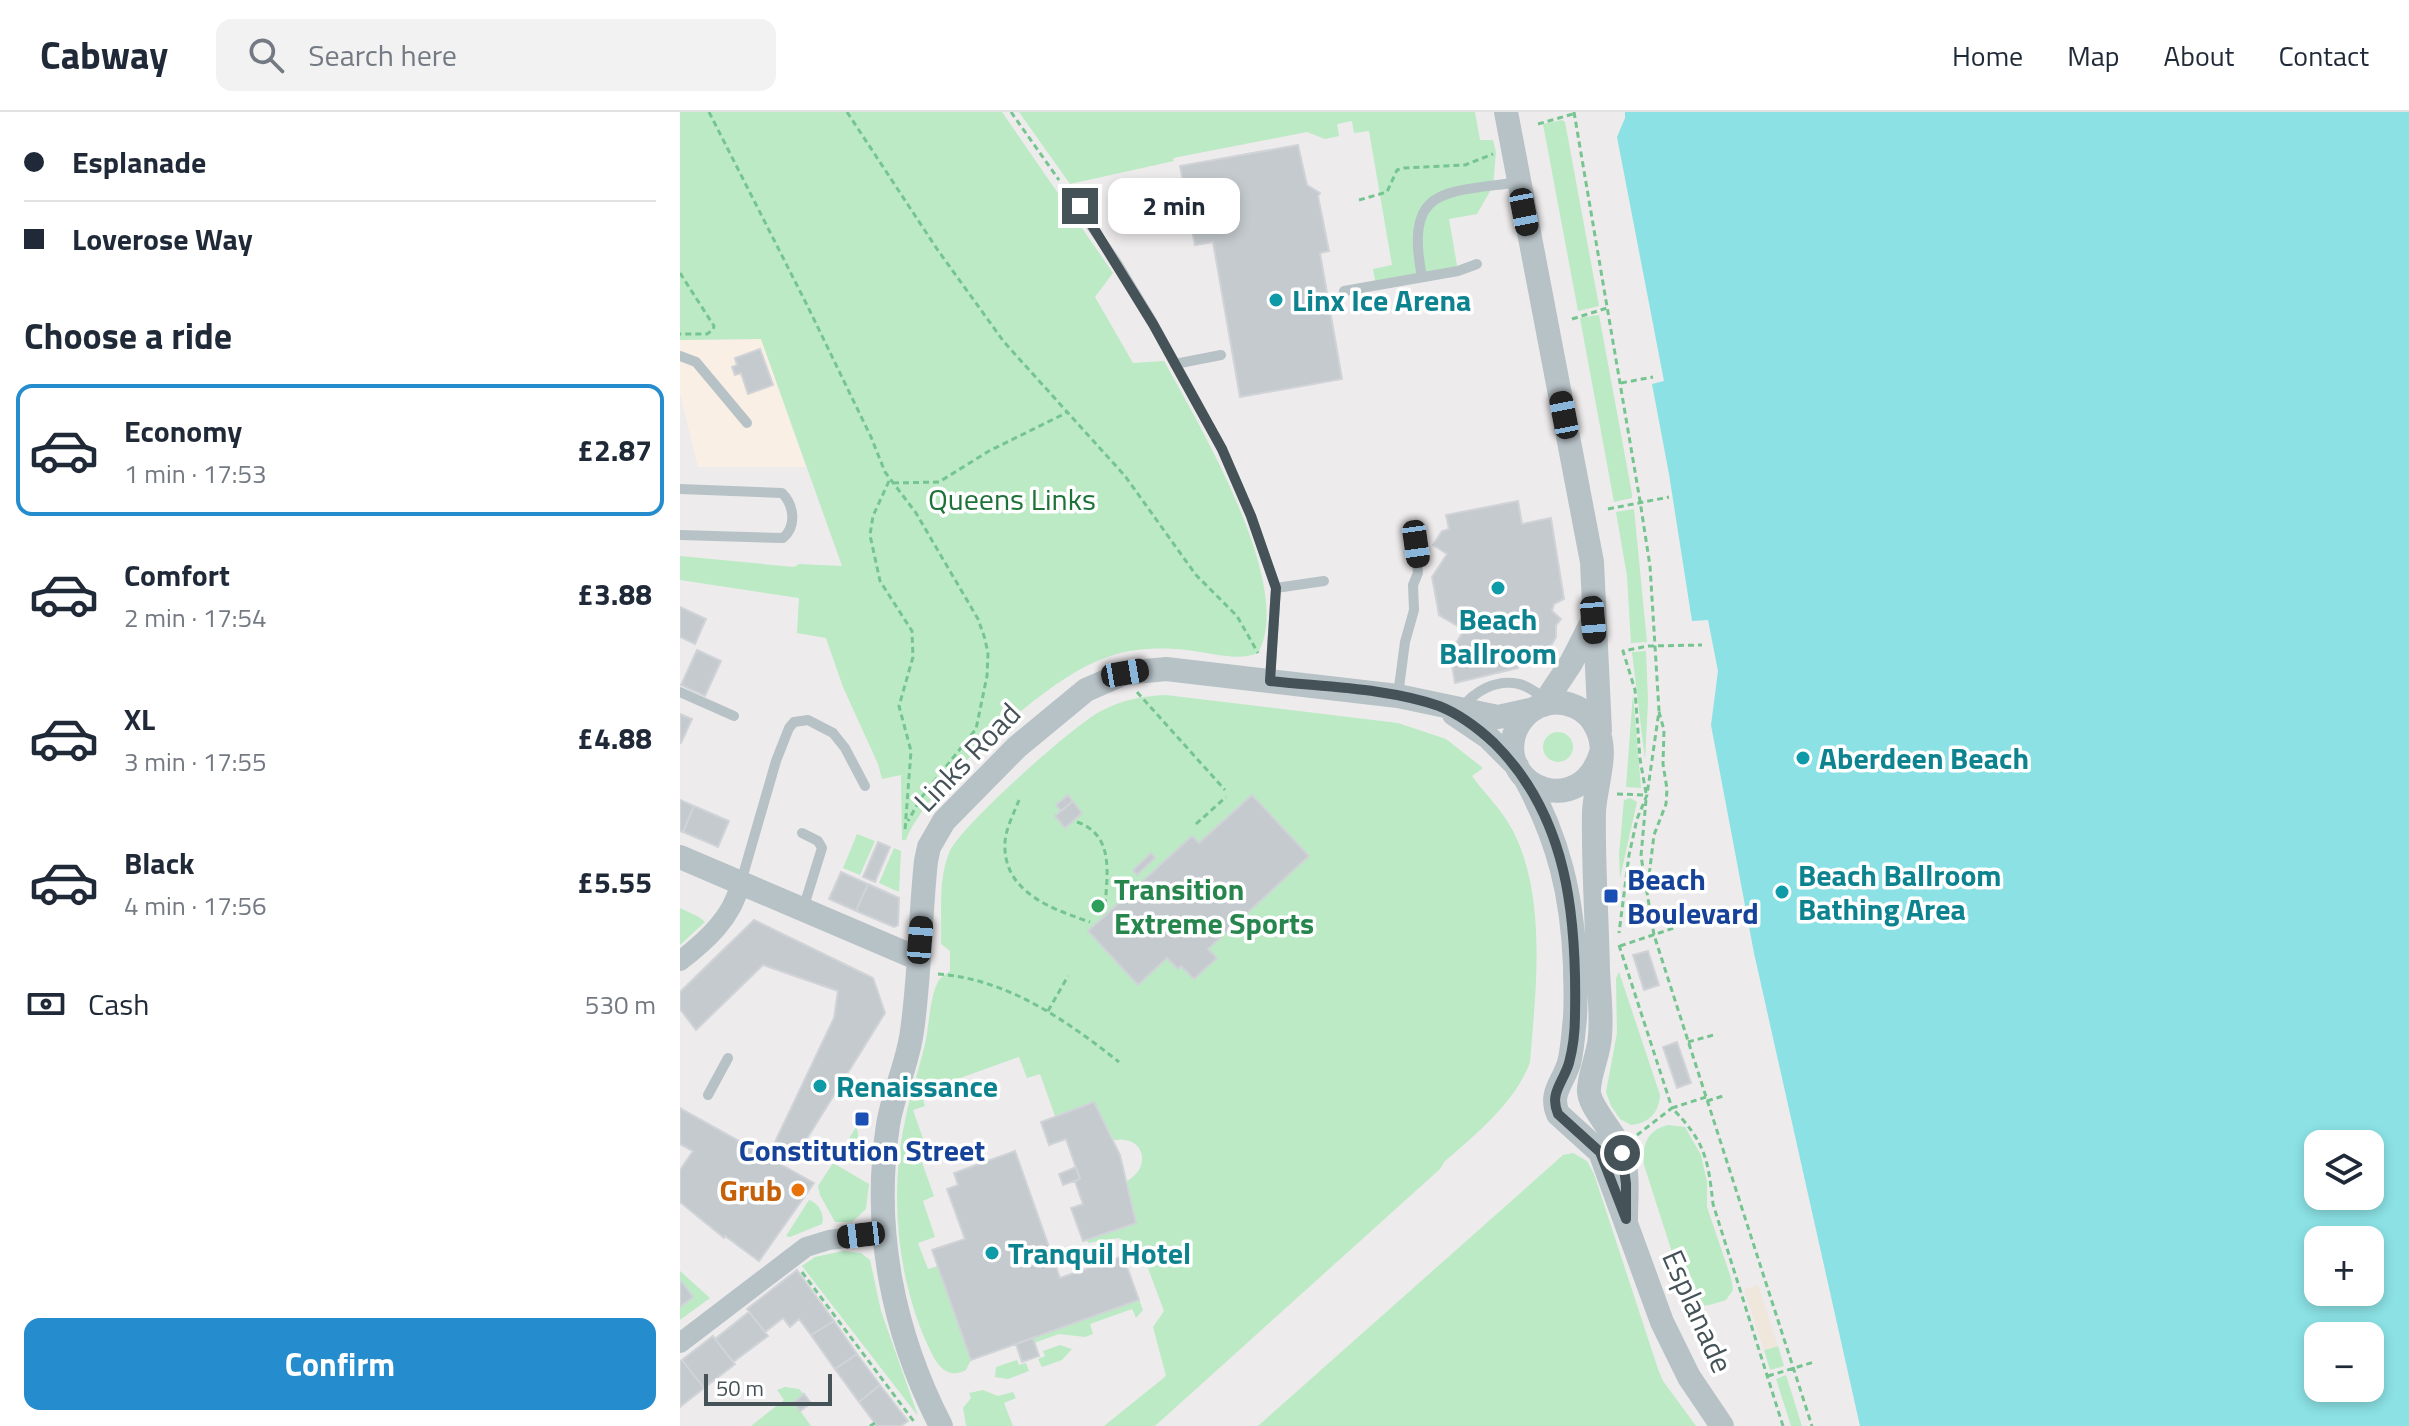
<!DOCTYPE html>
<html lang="en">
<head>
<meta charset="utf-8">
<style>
  :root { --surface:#fff; --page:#f2f2f3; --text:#1f2937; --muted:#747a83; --line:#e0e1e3; --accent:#258cce }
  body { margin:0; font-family:"Titillium Web",sans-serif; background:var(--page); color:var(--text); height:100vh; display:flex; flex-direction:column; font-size:30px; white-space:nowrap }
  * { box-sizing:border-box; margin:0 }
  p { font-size:26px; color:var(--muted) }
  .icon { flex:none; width:44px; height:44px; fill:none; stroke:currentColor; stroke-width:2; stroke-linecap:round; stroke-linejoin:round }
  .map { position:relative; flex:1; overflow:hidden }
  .drawer { display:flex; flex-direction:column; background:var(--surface); width:680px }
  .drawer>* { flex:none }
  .hud { display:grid; align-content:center; height:176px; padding:0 24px; background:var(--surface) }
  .buttons { position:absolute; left:1624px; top:1018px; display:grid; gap:16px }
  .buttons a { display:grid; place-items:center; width:80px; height:80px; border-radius:16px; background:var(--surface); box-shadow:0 4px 12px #0003; font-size:40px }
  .scale { position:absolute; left:24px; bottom:20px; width:128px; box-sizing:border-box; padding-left:8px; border:4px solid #455257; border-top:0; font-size:22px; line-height:28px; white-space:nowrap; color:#455257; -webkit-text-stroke:6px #fff; paint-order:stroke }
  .end { position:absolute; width:36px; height:36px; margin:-18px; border:10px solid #455257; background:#fff; box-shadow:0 0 0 4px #fff }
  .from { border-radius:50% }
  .bubble { position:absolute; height:56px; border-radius:16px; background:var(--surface); box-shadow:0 4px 12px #0003; font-size:26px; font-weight:700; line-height:56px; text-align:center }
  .car { position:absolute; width:24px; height:48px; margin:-24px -12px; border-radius:10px; box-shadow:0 0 6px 2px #0007; background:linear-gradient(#222 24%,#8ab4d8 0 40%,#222 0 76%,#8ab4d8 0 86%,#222 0) }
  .hud b { display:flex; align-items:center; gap:28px; height:76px; font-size:30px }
  .hud b+b { border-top:2px solid var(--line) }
  .hud i { width:20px; height:20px; background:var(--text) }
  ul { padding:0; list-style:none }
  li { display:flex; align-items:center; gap:24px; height:132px; margin:0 16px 12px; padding:0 8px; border:4px solid transparent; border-radius:16px }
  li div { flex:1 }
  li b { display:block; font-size:30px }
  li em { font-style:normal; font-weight:700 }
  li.selected { border-color:var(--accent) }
  li>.icon { width:72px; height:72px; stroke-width:1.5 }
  h2 { padding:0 24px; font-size:36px; line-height:96px }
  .pay { display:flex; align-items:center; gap:20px; height:88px; padding:0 24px; font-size:30px }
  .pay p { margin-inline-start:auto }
  .button { display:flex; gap:16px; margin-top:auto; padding:16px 24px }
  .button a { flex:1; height:92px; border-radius:16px; background:var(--accent); color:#fff; font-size:32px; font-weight:700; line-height:92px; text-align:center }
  header { display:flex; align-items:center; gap:48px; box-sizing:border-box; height:112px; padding:0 40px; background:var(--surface); border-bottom:2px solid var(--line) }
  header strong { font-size:38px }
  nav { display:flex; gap:44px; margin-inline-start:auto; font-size:28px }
  .search { width:560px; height:72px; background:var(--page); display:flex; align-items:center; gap:20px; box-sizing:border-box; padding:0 28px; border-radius:16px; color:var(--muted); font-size:30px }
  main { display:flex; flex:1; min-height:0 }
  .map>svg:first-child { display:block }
  .commercial { fill:#f9efe4 }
  .green { fill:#bbeac5 }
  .sand { fill:#efe6dc }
  .water { fill:#8be1e4; fill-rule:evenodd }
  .building { fill:#c5cace; stroke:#d0d3d7; stroke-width:2 }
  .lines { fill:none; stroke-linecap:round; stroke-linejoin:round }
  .path { stroke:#76c591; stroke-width:3; stroke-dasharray:6 4; stroke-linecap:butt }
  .service { stroke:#b7c2c7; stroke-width:10 }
  .minor { stroke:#b7c2c7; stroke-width:20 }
  .tertiary { stroke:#b7c2c7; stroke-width:24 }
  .route { stroke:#455257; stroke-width:10 }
  .culture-dot { fill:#0f9aa8; stroke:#fff; stroke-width:3 }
  .transit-dot { fill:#1a4fb4; stroke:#fff; stroke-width:3 }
  .leisure-dot { fill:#2e9e5b; stroke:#fff; stroke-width:3 }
  .food-dot { fill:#e8710a; stroke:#fff; stroke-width:3 }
  .labels { text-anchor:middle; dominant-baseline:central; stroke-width:7; stroke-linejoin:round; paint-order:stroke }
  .culture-label { font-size:30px; font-weight:bold; fill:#0d838f; stroke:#fff; text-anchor:start }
  .park-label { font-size:30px; fill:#1d7238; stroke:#fff }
  .street-label { font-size:30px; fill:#455257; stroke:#fff }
  .transit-label { font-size:30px; font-weight:bold; fill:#164399; stroke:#fff; text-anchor:start }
  .leisure-label { font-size:30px; font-weight:bold; fill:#27864d; stroke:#fff; text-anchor:start }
  .food-label { font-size:30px; font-weight:bold; fill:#c56008; stroke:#fff; text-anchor:end }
</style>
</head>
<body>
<header>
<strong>Cabway</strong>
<div class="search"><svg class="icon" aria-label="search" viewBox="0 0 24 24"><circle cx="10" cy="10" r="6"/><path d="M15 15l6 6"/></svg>Search here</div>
<nav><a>Home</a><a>Map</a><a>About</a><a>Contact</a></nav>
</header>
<main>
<section class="drawer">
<div class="hud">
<b><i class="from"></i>Esplanade</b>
<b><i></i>Loverose Way</b>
</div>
<h2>Choose a ride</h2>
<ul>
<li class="selected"><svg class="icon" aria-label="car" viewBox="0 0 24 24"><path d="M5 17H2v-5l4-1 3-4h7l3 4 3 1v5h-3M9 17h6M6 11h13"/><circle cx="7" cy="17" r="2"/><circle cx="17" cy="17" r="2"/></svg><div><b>Economy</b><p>1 min · 17:53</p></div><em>£2.87</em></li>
<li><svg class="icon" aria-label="car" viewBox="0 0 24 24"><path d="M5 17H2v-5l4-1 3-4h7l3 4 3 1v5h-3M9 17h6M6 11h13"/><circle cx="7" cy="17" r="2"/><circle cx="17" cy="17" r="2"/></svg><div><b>Comfort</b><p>2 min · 17:54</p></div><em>£3.88</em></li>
<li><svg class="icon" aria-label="car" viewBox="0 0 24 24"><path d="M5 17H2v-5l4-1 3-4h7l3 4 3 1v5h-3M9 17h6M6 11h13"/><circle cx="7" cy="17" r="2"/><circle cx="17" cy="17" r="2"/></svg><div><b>XL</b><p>3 min · 17:55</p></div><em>£4.88</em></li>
<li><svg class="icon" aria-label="car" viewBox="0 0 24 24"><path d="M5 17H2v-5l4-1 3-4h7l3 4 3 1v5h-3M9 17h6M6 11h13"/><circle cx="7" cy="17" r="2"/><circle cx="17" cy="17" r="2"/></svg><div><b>Black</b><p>4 min · 17:56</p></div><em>£5.55</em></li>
</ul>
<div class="pay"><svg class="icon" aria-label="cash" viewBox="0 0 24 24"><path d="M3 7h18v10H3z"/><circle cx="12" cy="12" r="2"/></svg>Cash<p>530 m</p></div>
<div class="button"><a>Confirm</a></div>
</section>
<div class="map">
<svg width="1729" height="1314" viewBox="0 0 1729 1314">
  <rect width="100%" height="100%" fill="#eeebec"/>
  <!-- commercial -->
  <path class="commercial" d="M81,227L126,355H18L0,282V228Z"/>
  <!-- green -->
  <path class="green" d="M0,0H322L433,161L415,185L453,251L484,249C518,311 616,474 578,541C557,550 529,540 506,538C490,536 473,536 457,538C437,540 417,548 399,558C350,585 246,676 226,728H222L221,663L202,667L198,652L163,575L146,526L117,521L119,486L0,468V444L114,455L119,452L162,454L81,227L0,228Z
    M339,0H795L800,28H813L816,40L813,74L797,102L769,107L778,159L696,173L693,157L712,153L689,19L674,21L672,9L657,12L659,24L645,27L627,20L493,46L494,49L390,72Z
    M882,8L885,10L919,194L898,199L863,12Z
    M919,203L952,382V386L934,390L900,206Z
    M954,397L967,530L951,531L947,464L936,400Z
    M966,539L968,589L965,648L952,540Z
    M953,581L961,676L946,675Z
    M486,583L718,611L766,627L803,656L792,664C805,682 823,699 833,719C867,785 856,877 850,950C837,988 796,1023 765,1049L760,1057L475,1314H424L486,1264L473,1215L484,1199L460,1135L438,1126L408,1131L407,1128L456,1110L447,1069C472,1055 465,1023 434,1028L414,990L375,1004L360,962L347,966L339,945L241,980L245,994L233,998L247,1038L239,1042L254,1084L243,1089L255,1125L238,1131L248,1157L258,1154L291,1248L286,1258C267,1268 257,1253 250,1238C217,1169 209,1083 225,1009C230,983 239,958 245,932C249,915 250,886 257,872C259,866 265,863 270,859V839L261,832C262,803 258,768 269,741C279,715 395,612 421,599C442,588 462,584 486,583Z
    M863 635a15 15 0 1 1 30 0a15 15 0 1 1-30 0Z
    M950,686L957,690L940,766L939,743L944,688Z
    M177,722L195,729L180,763L163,756Z
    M214,736L221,739L219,780L199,771Z
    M0,796L19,805L25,810L0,833Z
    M939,860L980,983C979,1001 969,1011 951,1013L940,1007L931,994L926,980L937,921L936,866Z
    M988,1013L1005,1015L1021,1043L1027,1070V1095L1051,1166L1053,1178L1046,1188C1032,1192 1018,1199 1007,1187L964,1053C962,1033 967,1018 988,1013Z
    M176,1015C181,1024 176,1037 179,1048L175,1051L159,1043Z
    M893,1041L907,1049L914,1062L978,1257L983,1269L1016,1314H578L883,1043Z
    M153,1051L189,1072L186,1097L172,1110H155L140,1083L138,1074Z
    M129,1088C139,1091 145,1103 142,1112L110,1125L106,1124Z
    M163,1139L181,1141L190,1148L201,1199L238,1304L122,1154L135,1145Z
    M0,1159L30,1186L0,1208V1195L13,1185L2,1171L0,1172Z
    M459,1188L463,1198L456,1206L452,1197L410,1212L413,1222L405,1225L379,1222L354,1231L353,1226Z
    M380,1233L392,1237L382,1248L362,1255L358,1247L365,1244L363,1239Z
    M1098,1234L1104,1254L1090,1258L1084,1238Z
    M337,1248L339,1253L346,1251L349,1259L328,1267L315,1265L316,1255Z
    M1106,1263L1122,1314H1111L1096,1267Z
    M105,1275L119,1277L124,1282L114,1290L131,1314H71L104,1288L97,1278Z
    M303,1278L318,1284L333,1280L336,1286L324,1291L333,1314H286L283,1296L291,1286L289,1281Z"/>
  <!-- sand -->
  <path class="sand" d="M1078,1173L1098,1234L1084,1238L1064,1177Z"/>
  <!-- water -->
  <path class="water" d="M945,0H1729V1314H1180L1074,841L1031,613L1038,559L1028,508L1012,509L989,362L972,272L984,269L937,25L945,6ZM1638,1032H1690V1084H1638ZM1638,1128H1690V1180H1638ZM1638,1224H1690V1276H1638Z"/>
  <!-- building -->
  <path class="building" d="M618,33L627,73L640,81L638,84L649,139L640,141L662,267L560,285L533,130L515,133L500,54Z
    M80,237L93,273L68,282L61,261L55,263L52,255L57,253L55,246Z
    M838,389L842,412L871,406L884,487L874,492L872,499L881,507L876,513V525L871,534L859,539L854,546L847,540L837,546L838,556L775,571L770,541L784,518L759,503L752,465L767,442L753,433L762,419L769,417L766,403Z
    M0,495L26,507L15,532L0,525Z
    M17,538L41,549L25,584L1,573Z
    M0,602L12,607L1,631H0Z
    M388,683L393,689L381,699L376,693Z
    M572,683L629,744L528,837L537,846L514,867L501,854L498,857L487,846L458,873L408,819L512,724L519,731Z
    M0,688L14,694L3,720L0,719Z
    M393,689L402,701L385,716L375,704Z
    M14,694L49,709L38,735L3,720Z
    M198,730L210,735L195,770L183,765Z
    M471,741L475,746L457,763L453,758Z
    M161,760L188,772L176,799L149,787Z
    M188,772L219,786L218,813L214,815L176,799Z
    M74,808L193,866L205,901L118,1041L95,1030L154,906L158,879L83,853L16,918L0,897V880Z
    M968,839L979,873L964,878L953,843Z
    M997,930L1011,971L997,976L983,935Z
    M414,990L440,1043L456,1111L403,1129L391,1096L403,1092L395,1069L400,1067L386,1027L369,1033L361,1010Z
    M0,996L134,1071L79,1149L45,1124L44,1126L0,1090V1058L13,1039L0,1032Z
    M335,1039L380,1166L443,1144L459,1188L291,1248L252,1138L285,1127L267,1077L278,1073L274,1061Z
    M396,1055L400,1067L383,1073L379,1062Z
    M117,1158L154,1209L131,1223L119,1207L110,1215L103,1206L85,1220L67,1197Z
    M2,1170L13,1185L0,1195V1172Z
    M69,1200L88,1224L53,1250L35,1227Z
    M154,1209L177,1242L155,1257L131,1223Z
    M33,1224L55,1252L24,1276L2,1248Z
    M353,1226L359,1244L342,1250L336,1232Z
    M177,1242L200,1273L179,1290L155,1257Z
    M2,1248L24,1276L0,1295V1249Z
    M200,1273L228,1309L221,1314H197L179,1290Z
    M124,1282L131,1291L120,1299L114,1290Z"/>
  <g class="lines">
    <!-- path -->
    <path class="path" d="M29,0L127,193L191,325L205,360L236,401L298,507L305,527L308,542L307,564L296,617L241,686L228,709
      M167,0L257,137L324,230L445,364L516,463L557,504L578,541
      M331,0L379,68
      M894,0L960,389L970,454L975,534L979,599L967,683L957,707L949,743L939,821
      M858,12L893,2
      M679,88L707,80L717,58L724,56L785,53L813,42
      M0,161L34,214L33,218L27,222H0
      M892,207L927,196
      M941,271L973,265
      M209,369L193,404L190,423L200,469L232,519L233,545L219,594L231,639L225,718
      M213,371L259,370L309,339L386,301
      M928,397L989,385
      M457,580L545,678
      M966,681L960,647L955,578L943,539L968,534L1022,533
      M937,682L965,683
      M339,688C334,701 326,716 325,730C322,780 372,797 410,810
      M966,688L961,744L974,823L1132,1314
      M397,710C435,723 427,763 425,795
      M516,712L546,685
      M968,772L974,723L986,692L987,677L983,652L984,618L979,600
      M939,833L992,996L957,1023
      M940,834L994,816
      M258,862C327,867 386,908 439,950
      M368,899L388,864
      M1008,930L1037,922
      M1026,985L992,996C1025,1030 1028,1046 1033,1092L1103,1314
      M1027,989L1043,984
      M122,1160L235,1311
      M1088,1264L1134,1250
      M190,1314L195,1311"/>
    <!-- service -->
    <path class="service" d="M385,77L437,151L469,204L542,337L571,404L596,476L590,567
      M742,165C724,73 765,81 839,70
      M664,179L778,159L797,152
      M0,244L16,250L67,311
      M495,252L541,243
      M0,377L102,381C114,393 117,414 103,426L0,423
      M596,476L644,469
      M0,580L54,604
      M718,583L725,530L734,498L733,473L738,461L733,413
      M781,597C794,579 816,567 839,572C849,574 859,583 868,588
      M122,721L138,729L142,736L123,797
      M61,770L96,649L109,616L114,610L128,608L153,621L165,636L185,674
      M28,983L48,946"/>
    <!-- minor -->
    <path class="minor" d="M0,849C26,829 53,805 60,772
      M0,1231L126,1135L149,1128L204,1121"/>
    <!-- tertiary -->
    <path class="tertiary" d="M826,0L912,450L920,619
      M863,593L891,551L913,508
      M774,602L808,625L837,654
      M921,641C901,707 819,677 834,623C838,610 848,598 862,593C883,586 908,595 917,617C929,641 915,674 914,700C913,753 917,805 918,858C919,880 922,902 920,924C919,942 910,959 909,977C907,994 936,1021 942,1040C949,1061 946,1085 946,1107
      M845,666C879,728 892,783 895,853C895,874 897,894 894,915C893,927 892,939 889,951C883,971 869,981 878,1002L920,1040L982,1210L1009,1265L1042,1314
      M0,745L239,847
      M261,1314C213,1221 192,1117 208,1013C213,981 228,951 232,919C240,863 240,806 246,749L249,735L264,709L337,635L406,578L445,561L486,557L718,584L818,605L854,597"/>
  </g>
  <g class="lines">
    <!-- route -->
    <path class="route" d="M400,94L473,212L542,337L571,404L596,476L590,569C644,575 708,576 759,594C779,602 799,617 814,631C888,704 897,805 895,903C895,919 893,936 889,951C883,971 869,981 878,1002L920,1040L946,1107V1072L942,1041"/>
  </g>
  <!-- markers -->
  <g class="culture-dot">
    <circle cx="596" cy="188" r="8"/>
    <circle cx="818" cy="476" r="8"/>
    <circle cx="1123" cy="646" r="8"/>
    <circle cx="1102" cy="780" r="8"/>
    <circle cx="140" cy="974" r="8"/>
    <circle cx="312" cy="1141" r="8"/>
  </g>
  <g class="transit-dot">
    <rect x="923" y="776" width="16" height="16" rx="4"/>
    <rect x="174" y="999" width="16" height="16" rx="4"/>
  </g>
  <circle class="leisure-dot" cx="418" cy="794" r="8"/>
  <circle class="food-dot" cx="118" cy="1078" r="8"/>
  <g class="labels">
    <!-- culture labels -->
    <g class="culture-label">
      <text x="612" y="188">Linx Ice Arena</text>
      <text x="818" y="507" text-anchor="middle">Beach<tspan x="818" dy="34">Ballroom</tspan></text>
      <text x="1139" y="646">Aberdeen Beach</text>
      <text x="1118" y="763">Beach Ballroom<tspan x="1118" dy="34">Bathing Area</tspan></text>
      <text x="156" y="974">Renaissance</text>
      <text x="328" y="1141">Tranquil Hotel</text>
    </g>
    <!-- park labels -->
    <g class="park-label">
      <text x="332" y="387">Queens Links</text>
    </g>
    <!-- street labels -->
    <g class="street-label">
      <text transform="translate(287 645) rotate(-46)">Links Road</text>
      <text transform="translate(1018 1199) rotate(66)">Esplanade</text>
    </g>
    <!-- transit labels -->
    <g class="transit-label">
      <text x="947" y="767">Beach<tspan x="947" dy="34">Boulevard</tspan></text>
      <text x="182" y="1038" text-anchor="middle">Constitution Street</text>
    </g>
    <!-- leisure labels -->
    <g class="leisure-label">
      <text x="434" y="777">Transition<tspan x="434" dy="34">Extreme Sports</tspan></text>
    </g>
    <!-- food labels -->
    <g class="food-label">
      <text x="102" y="1078">Grub</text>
    </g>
  </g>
</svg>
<div class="buttons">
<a><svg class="icon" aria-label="layers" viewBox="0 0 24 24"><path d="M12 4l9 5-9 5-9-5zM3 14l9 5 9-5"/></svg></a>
<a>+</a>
<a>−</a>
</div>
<div class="scale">50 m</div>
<i class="end from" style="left:942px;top:1041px"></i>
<i class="end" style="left:400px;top:94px"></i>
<div class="bubble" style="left:428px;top:66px;width:132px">2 min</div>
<i class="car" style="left:844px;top:100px;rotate:169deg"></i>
<i class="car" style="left:884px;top:303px;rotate:349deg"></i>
<i class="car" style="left:736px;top:432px;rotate:172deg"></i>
<i class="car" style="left:913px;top:508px;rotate:175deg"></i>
<i class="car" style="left:445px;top:561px;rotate:80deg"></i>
<i class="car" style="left:240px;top:828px;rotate:5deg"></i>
<i class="car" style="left:181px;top:1123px;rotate:263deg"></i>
</div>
</main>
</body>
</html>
